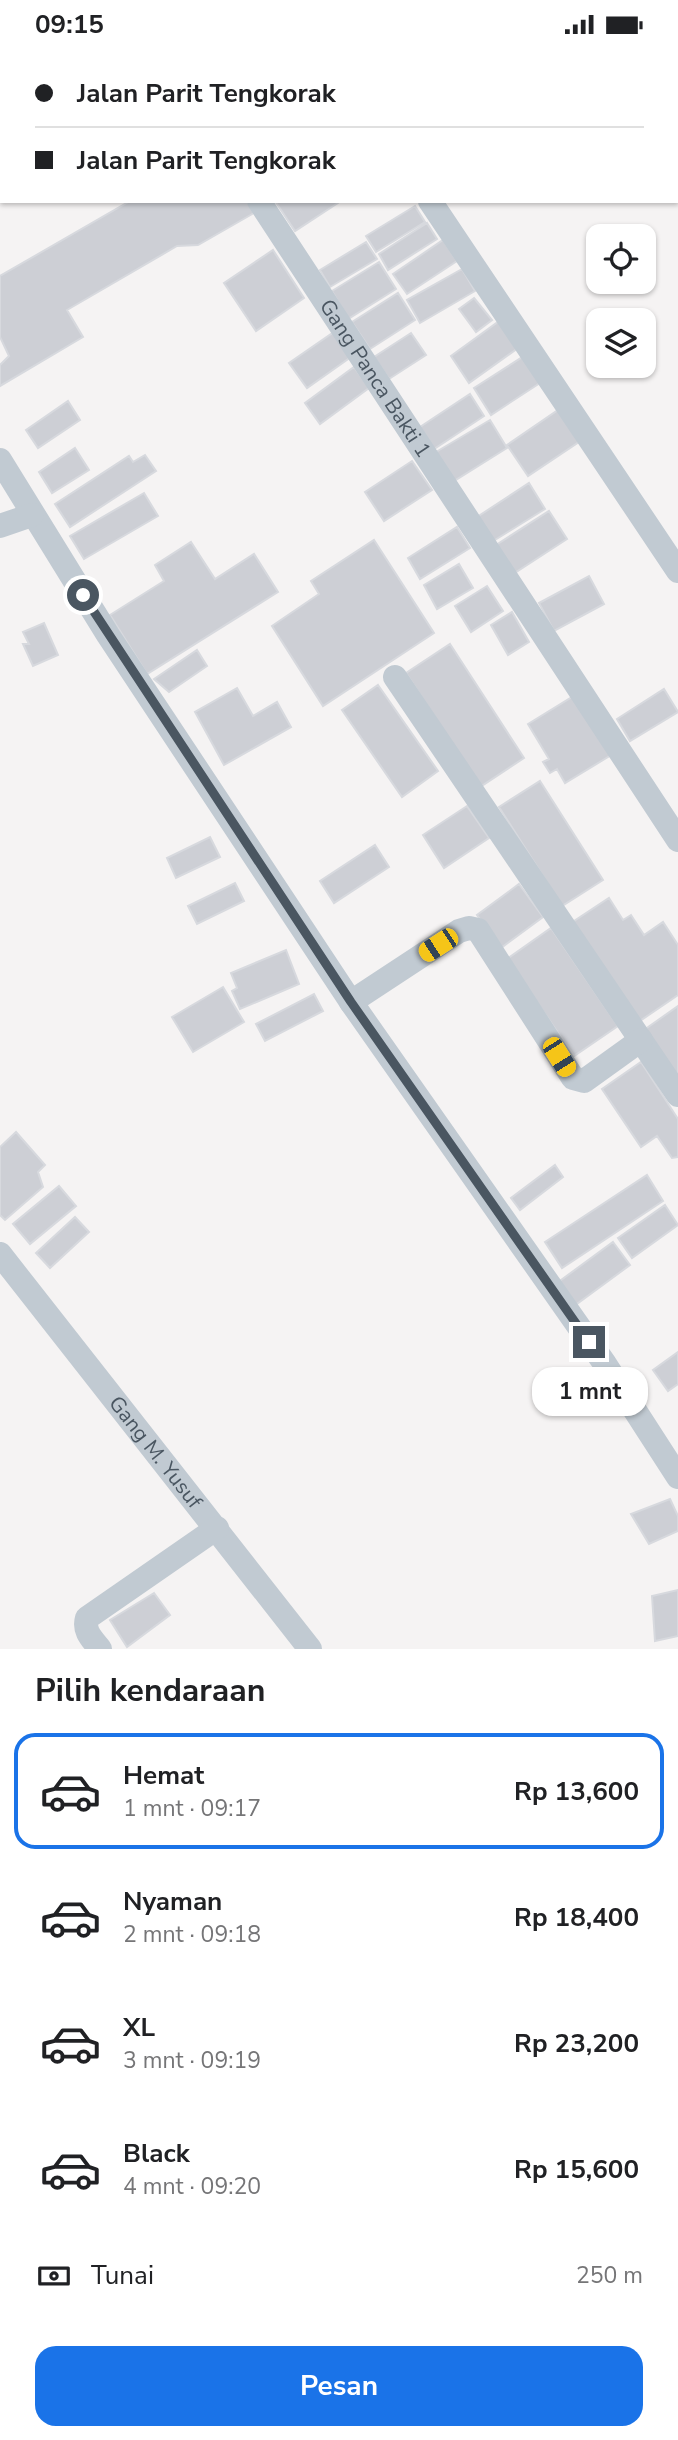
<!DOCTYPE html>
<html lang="id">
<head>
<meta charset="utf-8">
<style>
  :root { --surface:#fff; --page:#f6f6f6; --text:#202124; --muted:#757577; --line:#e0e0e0; --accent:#1a73e8 }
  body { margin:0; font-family:"Nunito Sans",sans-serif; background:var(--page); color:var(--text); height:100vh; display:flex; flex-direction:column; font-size:26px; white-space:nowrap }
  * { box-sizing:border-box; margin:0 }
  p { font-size:23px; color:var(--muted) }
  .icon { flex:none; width:38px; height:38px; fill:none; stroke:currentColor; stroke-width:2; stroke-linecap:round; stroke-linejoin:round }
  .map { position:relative; height:1600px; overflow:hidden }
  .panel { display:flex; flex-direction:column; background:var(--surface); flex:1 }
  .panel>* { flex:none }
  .banner { position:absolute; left:0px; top:0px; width:679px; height:154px; box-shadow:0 2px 5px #0004; display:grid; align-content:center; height:154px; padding:0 35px; background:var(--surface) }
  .buttons { position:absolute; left:586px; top:175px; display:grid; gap:14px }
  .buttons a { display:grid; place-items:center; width:70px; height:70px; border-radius:14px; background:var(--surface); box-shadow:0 2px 5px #0004; font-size:35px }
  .end { position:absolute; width:32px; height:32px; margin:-16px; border:9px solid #4a5661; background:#fff; box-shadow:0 0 0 4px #fff }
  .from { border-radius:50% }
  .bubble { position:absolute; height:49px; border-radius:21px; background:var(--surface); box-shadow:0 2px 5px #0004; font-size:23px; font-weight:700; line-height:49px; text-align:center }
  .car { position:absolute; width:21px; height:42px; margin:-21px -10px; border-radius:9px; box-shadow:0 0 5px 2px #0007; background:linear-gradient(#f5c518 24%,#345 0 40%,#f5c518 0 76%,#345 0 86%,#f5c518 0) }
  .banner b { display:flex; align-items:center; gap:24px; height:66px; font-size:26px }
  .banner b+b { border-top:2px solid var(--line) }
  .banner i { width:18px; height:18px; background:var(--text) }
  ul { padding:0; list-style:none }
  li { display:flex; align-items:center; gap:21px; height:116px; margin:0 14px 10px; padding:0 21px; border:4px solid transparent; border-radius:21px }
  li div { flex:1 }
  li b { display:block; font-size:26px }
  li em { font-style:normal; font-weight:700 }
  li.selected { border-color:var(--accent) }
  li>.icon { width:63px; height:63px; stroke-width:1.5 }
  h2 { padding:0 35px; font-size:32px; line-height:84px }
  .pay { display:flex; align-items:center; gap:18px; height:77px; padding:0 35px; font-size:26px }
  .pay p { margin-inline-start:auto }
  .cta { display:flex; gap:14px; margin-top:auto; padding:14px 35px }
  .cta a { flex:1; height:80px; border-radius:21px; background:var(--accent); color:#fff; font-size:28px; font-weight:700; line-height:80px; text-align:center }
  .status { display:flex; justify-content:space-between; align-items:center; height:49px; padding:0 35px; background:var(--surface); direction:ltr }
  .status svg { height:19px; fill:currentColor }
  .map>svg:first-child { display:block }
  .building { fill:#cdcfd5; stroke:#d7d9de; stroke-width:2 }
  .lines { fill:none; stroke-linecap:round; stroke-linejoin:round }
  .street { stroke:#c1cad2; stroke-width:24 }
  .route { stroke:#4a5661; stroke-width:9 }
  .labels { text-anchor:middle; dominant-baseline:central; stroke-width:5; stroke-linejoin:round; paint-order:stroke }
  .street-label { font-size:21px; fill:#4a5661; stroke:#fff }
</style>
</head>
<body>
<div class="status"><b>09:15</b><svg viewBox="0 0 49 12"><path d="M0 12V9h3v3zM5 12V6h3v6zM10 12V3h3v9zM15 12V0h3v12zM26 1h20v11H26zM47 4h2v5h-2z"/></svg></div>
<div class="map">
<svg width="678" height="1600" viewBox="0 0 678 1600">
  <rect width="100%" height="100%" fill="#f5f3f3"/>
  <!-- building -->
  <path class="building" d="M94,0H148L149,2H91Z
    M564,0H619L616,2Z
    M2,74V136L0,137V75Z
    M130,152H247L254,164L198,196L177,197L67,261L83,288L0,337V316L9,307L0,288V227Z
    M275,152H337L338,154L295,182Z
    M415,157L425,173L376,203L366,187Z
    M427,174L437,190L388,221L379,205Z
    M443,191L457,212L407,245L393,225Z
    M366,193L377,210L330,238L320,221Z
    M273,201L304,249L256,282L224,234Z
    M379,213L396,240L348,270L332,242Z
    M462,220L475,242L420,274L407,251Z
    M398,244L415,271L370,300L352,273Z
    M474,249L492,271L476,283L459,260Z
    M502,270L521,297L469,334L451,307Z
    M334,283L351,308L307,339L289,314Z
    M411,284L426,306L389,330L374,308Z
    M524,307L540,334L491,366L474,339Z
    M354,318L369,339L320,375L305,354Z
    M470,345L484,367L434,400L420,378Z
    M68,352L80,371L38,399L26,381Z
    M561,359L582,391L528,427L507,396Z
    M490,371L507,399L454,432L436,403Z
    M75,399L89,421L52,444L39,423Z
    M145,406L156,422L70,478L55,455L129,407L133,413Z
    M412,412L432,441L384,472L365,443Z
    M529,434L545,460L490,494L474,470Z
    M144,444L158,467L84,510L70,487Z
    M549,462L567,490L513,525L496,496Z
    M457,478L470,499L420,530L408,509Z
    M374,491L434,584L323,657L272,577L319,545L311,532Z
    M191,493L215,530L254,505L278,543L147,625L110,566L164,532L155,516Z
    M459,515L473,539L437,560L424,536Z
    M589,527L604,555L554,582L539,554Z
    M487,537L503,562L471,583L455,557Z
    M512,563L529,593L508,606L491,576Z
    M44,574L58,606L33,617L23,595H29L23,583Z
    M450,595L524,709L480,738L406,624Z
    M197,601L207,617L169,643L154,630Z
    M378,636L438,722L402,748L342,661Z
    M237,639L253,667L277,653L291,678L224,716L195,663Z
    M664,640L678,663L630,692L617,670Z
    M577,645L613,705L565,734L557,720L550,724L543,713L549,710L528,675Z
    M540,732L603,831L562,857L499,758Z
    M467,757L489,789L444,819L423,786Z
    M210,788L220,808L176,829L167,809Z
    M375,796L389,818L334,854L320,832Z
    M235,834L244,852L197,875L188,857Z
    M519,835L543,868L501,899L477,866Z
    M609,849L623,871L631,866L644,886L663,873L678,896V946L634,976L568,876Z
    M551,879L618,977L574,1007L507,910Z
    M286,901L299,935L240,960L232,942L237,939L231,924Z
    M223,938L244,973L193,1003L172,968Z
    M314,945L323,962L265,992L256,975Z
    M678,957V1029L644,981Z
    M641,1013L678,1070V1108L672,1109L657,1087L641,1098L602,1040Z
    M16,1083L45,1116L38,1123L43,1138L5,1171L0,1166V1098Z
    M555,1116L563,1128L520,1161L511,1149Z
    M647,1126L663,1152L562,1219L545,1193Z
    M59,1137L76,1157L30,1195L13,1175Z
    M665,1156L678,1176L632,1209L618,1189Z
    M75,1168L89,1183L50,1219L36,1204Z
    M613,1193L630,1216L574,1257L557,1234Z
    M678,1303V1335L668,1342L653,1321Z
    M670,1450L678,1467V1482L649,1495L631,1465Z
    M678,1541V1587L655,1592L652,1547Z
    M154,1544L170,1566L127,1598L110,1571Z"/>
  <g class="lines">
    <!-- street -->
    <g class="street">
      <path d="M160,0L161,2"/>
      <path d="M330,0L331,2"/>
      <path d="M657,0L658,2"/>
      <path d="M677,30L678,31"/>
      <path id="s1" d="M259,152L678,791"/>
      <path d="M430,152L678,522"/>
      <path d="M0,411L108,586L351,953L605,1315L678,1428"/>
      <path d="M0,477L32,466"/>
      <path d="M395,628L678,1046"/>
      <path d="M351,953L459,882L469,879L478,881L573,1029L584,1032L641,991"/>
      <path id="s2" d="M0,1205L310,1600"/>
      <path d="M100,1600C92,1590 83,1582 87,1569L217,1479"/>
    </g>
  </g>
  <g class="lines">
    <!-- route -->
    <path class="route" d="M83,546L351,953L589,1293"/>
  </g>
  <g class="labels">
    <!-- street labels -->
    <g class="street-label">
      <text stroke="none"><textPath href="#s1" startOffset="212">Gang Panca Bakti 1</textPath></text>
      <text stroke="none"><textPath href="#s2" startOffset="252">Gang M. Yusuf</textPath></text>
    </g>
  </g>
</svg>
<div class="buttons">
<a><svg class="icon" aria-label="locate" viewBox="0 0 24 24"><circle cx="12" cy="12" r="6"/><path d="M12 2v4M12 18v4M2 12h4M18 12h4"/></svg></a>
<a><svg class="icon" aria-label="layers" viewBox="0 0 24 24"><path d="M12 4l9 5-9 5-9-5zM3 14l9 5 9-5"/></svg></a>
</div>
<i class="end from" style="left:83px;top:546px"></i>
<i class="end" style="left:589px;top:1293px"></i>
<div class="bubble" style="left:532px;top:1318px;width:116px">1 mnt</div>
<i class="car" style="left:438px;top:896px;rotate:237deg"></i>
<i class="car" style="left:559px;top:1008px;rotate:148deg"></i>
<div class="banner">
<b><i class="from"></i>Jalan Parit Tengkorak</b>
<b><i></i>Jalan Parit Tengkorak</b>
</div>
</div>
<section class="panel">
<h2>Pilih kendaraan</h2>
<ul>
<li class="selected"><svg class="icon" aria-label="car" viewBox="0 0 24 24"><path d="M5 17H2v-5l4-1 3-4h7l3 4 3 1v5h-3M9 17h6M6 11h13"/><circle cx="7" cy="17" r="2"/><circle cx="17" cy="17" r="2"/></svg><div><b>Hemat</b><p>1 mnt · 09:17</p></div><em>Rp 13,600</em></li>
<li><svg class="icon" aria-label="car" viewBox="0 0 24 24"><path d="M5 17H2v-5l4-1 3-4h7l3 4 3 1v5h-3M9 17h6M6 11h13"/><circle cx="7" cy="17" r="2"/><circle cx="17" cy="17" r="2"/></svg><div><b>Nyaman</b><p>2 mnt · 09:18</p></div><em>Rp 18,400</em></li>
<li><svg class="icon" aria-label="car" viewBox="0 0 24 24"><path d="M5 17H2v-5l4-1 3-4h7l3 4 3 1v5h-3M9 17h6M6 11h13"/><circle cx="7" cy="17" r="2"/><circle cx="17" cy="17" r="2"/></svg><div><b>XL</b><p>3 mnt · 09:19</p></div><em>Rp 23,200</em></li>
<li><svg class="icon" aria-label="car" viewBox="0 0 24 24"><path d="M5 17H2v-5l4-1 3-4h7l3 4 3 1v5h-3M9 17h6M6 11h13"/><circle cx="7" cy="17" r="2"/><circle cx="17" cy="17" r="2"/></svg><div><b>Black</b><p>4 mnt · 09:20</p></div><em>Rp 15,600</em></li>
</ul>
<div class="pay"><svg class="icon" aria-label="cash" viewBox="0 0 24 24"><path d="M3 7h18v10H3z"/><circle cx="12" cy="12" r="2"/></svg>Tunai<p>250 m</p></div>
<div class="cta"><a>Pesan</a></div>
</section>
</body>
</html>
